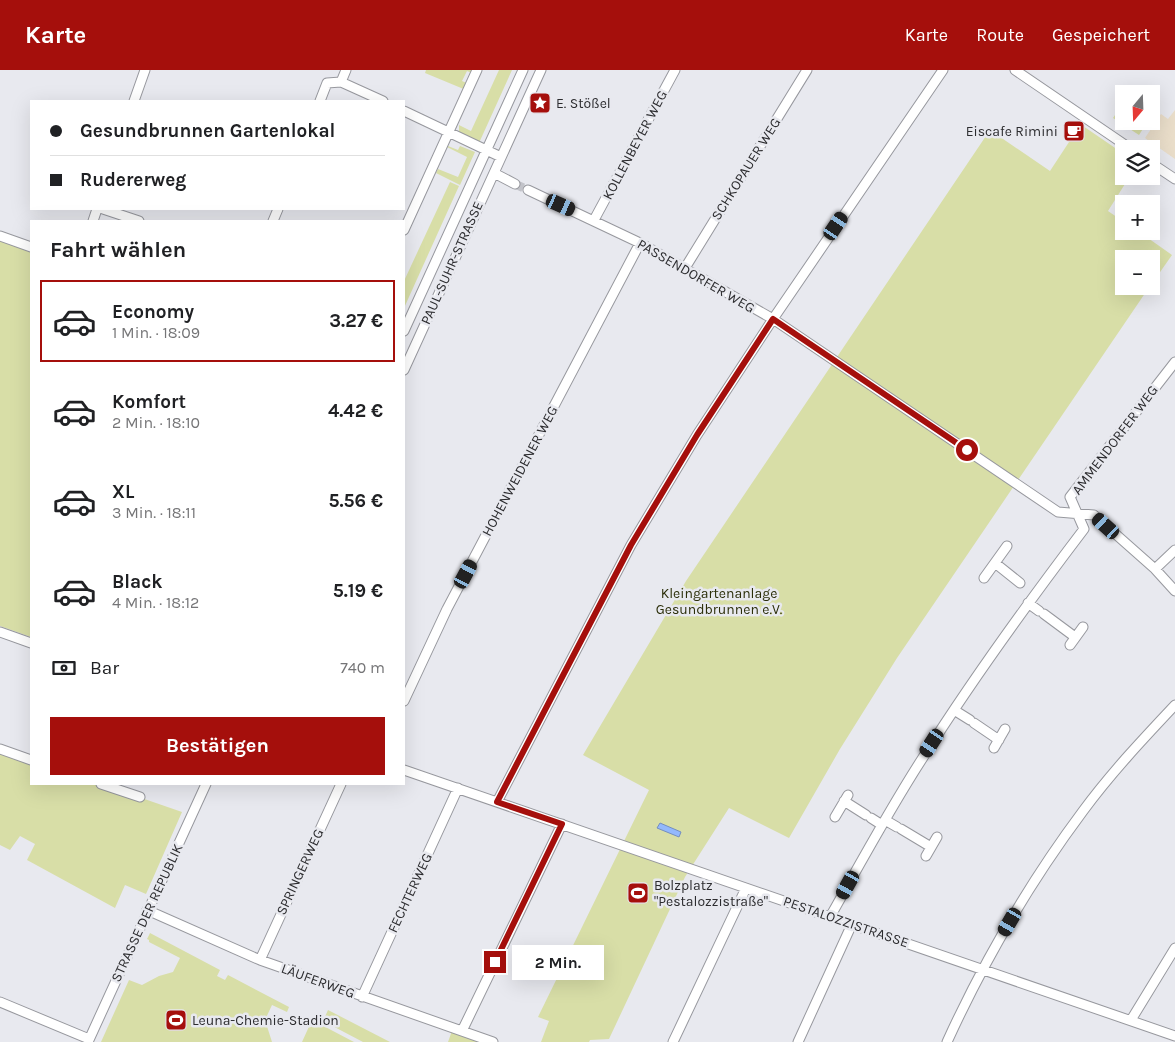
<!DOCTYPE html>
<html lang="de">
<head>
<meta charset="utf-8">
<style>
  :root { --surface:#fff; --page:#f6f6f6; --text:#202124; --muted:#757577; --line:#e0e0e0; --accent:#a50f0c }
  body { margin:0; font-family:Karla,sans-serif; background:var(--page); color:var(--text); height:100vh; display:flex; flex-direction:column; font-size:19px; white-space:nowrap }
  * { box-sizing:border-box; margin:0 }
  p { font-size:16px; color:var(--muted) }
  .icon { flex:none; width:28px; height:28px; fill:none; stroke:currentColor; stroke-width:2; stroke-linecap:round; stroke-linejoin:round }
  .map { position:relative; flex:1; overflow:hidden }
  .side { position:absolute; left:30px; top:150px; width:375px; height:565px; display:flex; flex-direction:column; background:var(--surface); border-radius:0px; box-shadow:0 5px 20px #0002 }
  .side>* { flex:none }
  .guide { position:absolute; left:30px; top:30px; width:375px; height:110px; border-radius:0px; box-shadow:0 5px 20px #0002; display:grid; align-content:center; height:110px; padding:0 20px; background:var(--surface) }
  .needle { width:32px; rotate:199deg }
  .fabs { position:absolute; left:1115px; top:15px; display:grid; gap:10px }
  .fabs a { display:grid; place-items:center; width:45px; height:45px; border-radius:0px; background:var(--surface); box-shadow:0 5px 20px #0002; font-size:25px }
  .end { position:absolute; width:22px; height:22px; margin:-11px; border:6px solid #a50f0c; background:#fff; box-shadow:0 0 0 2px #fff }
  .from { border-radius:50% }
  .bubble { position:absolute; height:35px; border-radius:0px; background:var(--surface); box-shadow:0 5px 20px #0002; font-size:16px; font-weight:700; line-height:35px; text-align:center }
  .car { position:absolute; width:15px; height:30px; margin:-15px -8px; border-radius:6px; box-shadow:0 0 4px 1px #0007; background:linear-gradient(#222 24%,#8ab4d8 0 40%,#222 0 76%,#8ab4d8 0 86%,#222 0) }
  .guide b { display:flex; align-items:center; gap:18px; height:48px; font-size:19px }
  .guide b+b { border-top:1px solid var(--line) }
  .guide i { width:12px; height:12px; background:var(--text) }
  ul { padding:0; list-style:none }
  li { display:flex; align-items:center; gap:15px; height:82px; margin:0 10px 8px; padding:0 10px; border:2px solid transparent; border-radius:0px }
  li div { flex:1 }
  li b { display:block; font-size:19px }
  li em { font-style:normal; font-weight:700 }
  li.selected { border-color:var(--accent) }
  li>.icon { width:45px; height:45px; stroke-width:1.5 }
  h2 { padding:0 20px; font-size:22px; line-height:60px }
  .pay { display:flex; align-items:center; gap:12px; height:55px; padding:0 20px; font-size:19px }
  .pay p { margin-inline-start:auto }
  .primary-button { display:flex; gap:10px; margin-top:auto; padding:10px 20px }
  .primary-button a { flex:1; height:58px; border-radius:0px; background:var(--accent); color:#fff; font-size:20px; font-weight:700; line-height:58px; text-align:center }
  header { display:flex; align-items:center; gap:30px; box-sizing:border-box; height:70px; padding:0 25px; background:var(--accent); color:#fff }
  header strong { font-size:24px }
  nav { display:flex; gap:28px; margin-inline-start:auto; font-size:18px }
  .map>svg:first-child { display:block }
  .education { fill:#eadeca }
  .green { fill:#d8dea7 }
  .water { fill:#93b8fd; stroke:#748ebf }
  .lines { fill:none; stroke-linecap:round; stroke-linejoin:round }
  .minor-tunnel { stroke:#c2c3c9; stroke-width:9; stroke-dasharray:9 4.5; stroke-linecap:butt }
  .minor-casing { stroke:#97989e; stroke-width:11 }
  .minor { stroke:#fff; stroke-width:9 }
  .route { stroke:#a50f0c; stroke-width:6 }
  .labels { text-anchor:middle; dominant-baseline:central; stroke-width:5; stroke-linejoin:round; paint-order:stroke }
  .poi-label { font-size:14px; fill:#2c2c2f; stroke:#e8e9ef; text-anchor:start }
  .street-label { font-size:14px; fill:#2c2c2f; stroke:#e8e9ef }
  .park-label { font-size:14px; fill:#2b2e09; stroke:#e8e9ef }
</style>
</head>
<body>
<header>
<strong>Karte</strong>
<nav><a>Karte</a><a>Route</a><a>Gespeichert</a></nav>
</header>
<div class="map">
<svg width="1175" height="972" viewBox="0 0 1175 972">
  <rect width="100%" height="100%" fill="#e8e9ef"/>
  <!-- education -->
  <path class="education" d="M1175,40V89L1145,68L1161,44L1168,49Z"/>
  <!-- green -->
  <path class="green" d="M426,0H476L474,4L467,1L462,11L469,14L466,20L425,3Z
    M499,0H512L479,73L459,63V55L471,61Z
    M1124,32V51H1148L1139,65L1113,48Z
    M1083,56L1124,84V106H1130L1108,141L1124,152V161H1138L1172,185L1151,215V189H1124V216H1150L897,588L840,679L789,768L729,738L685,807L609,969L590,970L589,972H541L549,951L538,947L649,720L583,685L686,511L990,60L1050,101L1071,69L1073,70Z
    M448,76L458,80L460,76L475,82L460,115L436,103L438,99L458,107L467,87L447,77Z
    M450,112L459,116L404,238V211Z
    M0,166L31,177V567L0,556Z
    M0,680L31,690V714H101L182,742L146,824L125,815L115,838L27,790L35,774L20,766L10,780L0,775Z
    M150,863L220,900L217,906L225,910L228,905L289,937L287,942L272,935L265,950L272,972H101L129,910L142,915L159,906L173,902L180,888L149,872V870L147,869Z
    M328,940L390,972H363L323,951Z
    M312,950L354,972H302Z
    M453,958L493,972H448Z"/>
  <!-- water -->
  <path class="water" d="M660,753L681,762L679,767L657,758Z"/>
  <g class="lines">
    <!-- minor-tunnel -->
    <path class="minor-tunnel" d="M515,114L528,120"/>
    <!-- minor casing -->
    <g class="minor-casing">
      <path id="minor" d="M1015,0L1131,79
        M341,12L346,0
        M134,31L145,0
        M320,31L327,13L341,12L383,31
        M404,41L501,87
        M1151,93L1175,109
        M494,103L515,114
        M528,120L640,173L773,249L1058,442L1094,445L1155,499L1175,521
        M103,139L139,151
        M594,150L675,0
        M93,151L97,139
        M273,151L278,139
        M404,160L477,0
        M0,166L31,177
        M685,198L807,0
        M404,261L523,0
        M404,300L541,0
        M995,493L1020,513
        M1155,499L1175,480
        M984,508L1007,476
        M1028,533L1039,541
        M1044,544L1075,567
        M0,562L31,573
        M1070,575L1083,557
        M404,631L447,539L640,173
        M954,640L970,650
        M974,653L999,670
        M994,678L1005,659
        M0,679L31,690
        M404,700L1175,966
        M101,714L140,727
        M844,731L866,745
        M497,732L631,475L697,365L773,249L943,0
        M835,747L848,725
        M871,748L882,755
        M885,750L897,757
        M901,759L931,777
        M926,786L937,767
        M147,840L260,890L493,972
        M830,847C860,794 889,740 922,689C972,610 1027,534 1084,459L1070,427L1175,292
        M260,890L341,714
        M362,927L458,718
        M0,932L89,969
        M1131,950L1175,878
        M462,961L562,754
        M88,972L206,714
        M673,972L746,818
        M798,972L852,854
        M947,972C984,891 1030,812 1083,741C1111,703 1143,669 1175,635"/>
    </g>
    <!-- minor -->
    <use href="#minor" class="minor"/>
  </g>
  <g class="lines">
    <!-- route -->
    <path class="route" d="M495,892L562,754L497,732L631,475L697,365L773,249L967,380"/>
  </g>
  <!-- icons -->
  <defs>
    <g id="sight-square" transform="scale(1.125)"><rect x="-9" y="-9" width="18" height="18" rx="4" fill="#a50f0c" stroke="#e8e9ef"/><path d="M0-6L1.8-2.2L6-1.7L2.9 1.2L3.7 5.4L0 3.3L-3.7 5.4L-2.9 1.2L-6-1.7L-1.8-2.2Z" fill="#fff"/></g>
    <g id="cafe-square" transform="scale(1.125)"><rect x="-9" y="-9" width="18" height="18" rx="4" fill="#a50f0c" stroke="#e8e9ef"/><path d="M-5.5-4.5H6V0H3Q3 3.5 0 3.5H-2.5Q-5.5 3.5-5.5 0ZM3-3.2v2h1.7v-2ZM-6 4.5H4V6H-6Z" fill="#fff"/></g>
    <g id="stadium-square" transform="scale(1.125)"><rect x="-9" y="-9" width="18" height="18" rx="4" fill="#a50f0c" stroke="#e8e9ef"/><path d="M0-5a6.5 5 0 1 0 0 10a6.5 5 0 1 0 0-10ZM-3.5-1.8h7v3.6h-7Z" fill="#fff"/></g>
  </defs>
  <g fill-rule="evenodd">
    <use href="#sight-square" x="540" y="33"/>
    <use href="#cafe-square" x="1074" y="61"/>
    <use href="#stadium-square" x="638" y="823"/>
    <use href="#stadium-square" x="176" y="950"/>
  </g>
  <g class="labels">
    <!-- poi labels -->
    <g class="poi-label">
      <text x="556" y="33">E. Stößel</text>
      <text x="1058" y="61" text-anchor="end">Eiscafe Rimini</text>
      <text x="654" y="815">Bolzplatz<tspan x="654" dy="16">"Pestalozzistraße"</tspan></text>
      <text x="192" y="950">Leuna-Chemie-Stadion</text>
    </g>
    <!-- street labels -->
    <g class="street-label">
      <text transform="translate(635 75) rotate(-62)">KOLLENBEYER WEG</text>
      <text transform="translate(746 99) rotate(-58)">SCHKOPAUER WEG</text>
      <text transform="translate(452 193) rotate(-66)">PAUL-SUHR-STRASSE</text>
      <text transform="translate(696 206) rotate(30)">PASSENDORFER WEG</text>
      <text transform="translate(1115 370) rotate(-53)">AMMENDORFER WEG</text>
      <text transform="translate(520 401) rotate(-62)">HOHENWEIDENER WEG</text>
      <text transform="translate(300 802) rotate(-65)">SPRINGERWEG</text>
      <text transform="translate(410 823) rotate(-65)">FECHTERWEG</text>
      <text transform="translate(147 843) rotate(-65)">STRASSE DER REPUBLIK</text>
      <text transform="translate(846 852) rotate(19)">PESTALOZZISTRASSE</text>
      <text transform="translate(318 911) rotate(20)">LÄUFERWEG</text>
    </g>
    <!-- park labels -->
    <g class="park-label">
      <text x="719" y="523">Kleingartenanlage<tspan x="719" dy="16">Gesundbrunnen e.V.</tspan></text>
    </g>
  </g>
</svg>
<div class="fabs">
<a><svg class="needle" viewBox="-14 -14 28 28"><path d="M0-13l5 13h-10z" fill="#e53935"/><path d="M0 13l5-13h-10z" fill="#757577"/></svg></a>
<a><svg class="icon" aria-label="layers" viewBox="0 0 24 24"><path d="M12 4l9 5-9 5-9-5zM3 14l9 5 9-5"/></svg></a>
<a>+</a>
<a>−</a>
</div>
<i class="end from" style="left:967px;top:380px"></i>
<i class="end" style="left:495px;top:892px"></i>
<div class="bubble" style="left:512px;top:875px;width:92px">2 Min.</div>
<i class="car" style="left:561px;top:135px;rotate:114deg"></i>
<i class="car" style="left:836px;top:156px;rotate:34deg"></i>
<i class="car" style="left:1106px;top:456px;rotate:312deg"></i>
<i class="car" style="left:466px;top:504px;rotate:28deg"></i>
<i class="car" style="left:932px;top:673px;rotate:213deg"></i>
<i class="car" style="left:848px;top:815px;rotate:209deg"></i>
<i class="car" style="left:1010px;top:852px;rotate:210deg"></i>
<div class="guide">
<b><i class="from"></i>Gesundbrunnen Gartenlokal</b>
<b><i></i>Rudererweg</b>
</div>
<section class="side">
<h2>Fahrt wählen</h2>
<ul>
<li class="selected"><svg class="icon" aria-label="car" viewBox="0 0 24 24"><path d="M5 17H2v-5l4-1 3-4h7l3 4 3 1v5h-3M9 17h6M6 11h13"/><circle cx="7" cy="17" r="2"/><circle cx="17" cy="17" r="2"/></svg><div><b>Economy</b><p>1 Min. · 18:09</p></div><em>3.27 €</em></li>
<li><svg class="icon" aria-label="car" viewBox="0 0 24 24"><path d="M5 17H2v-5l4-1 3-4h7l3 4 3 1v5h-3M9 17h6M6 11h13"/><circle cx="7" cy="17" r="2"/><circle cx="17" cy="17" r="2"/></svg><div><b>Komfort</b><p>2 Min. · 18:10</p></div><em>4.42 €</em></li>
<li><svg class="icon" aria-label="car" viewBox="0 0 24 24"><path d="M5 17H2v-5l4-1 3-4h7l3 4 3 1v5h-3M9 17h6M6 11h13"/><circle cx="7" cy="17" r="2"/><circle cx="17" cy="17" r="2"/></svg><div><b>XL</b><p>3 Min. · 18:11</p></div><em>5.56 €</em></li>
<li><svg class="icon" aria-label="car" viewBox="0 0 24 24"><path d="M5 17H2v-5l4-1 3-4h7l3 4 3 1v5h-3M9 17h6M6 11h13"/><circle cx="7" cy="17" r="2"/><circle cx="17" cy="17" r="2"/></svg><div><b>Black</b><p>4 Min. · 18:12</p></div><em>5.19 €</em></li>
</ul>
<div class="pay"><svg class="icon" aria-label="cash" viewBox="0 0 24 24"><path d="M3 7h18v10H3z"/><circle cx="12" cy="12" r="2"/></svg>Bar<p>740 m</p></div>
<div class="primary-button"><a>Bestätigen</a></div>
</section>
</div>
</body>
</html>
